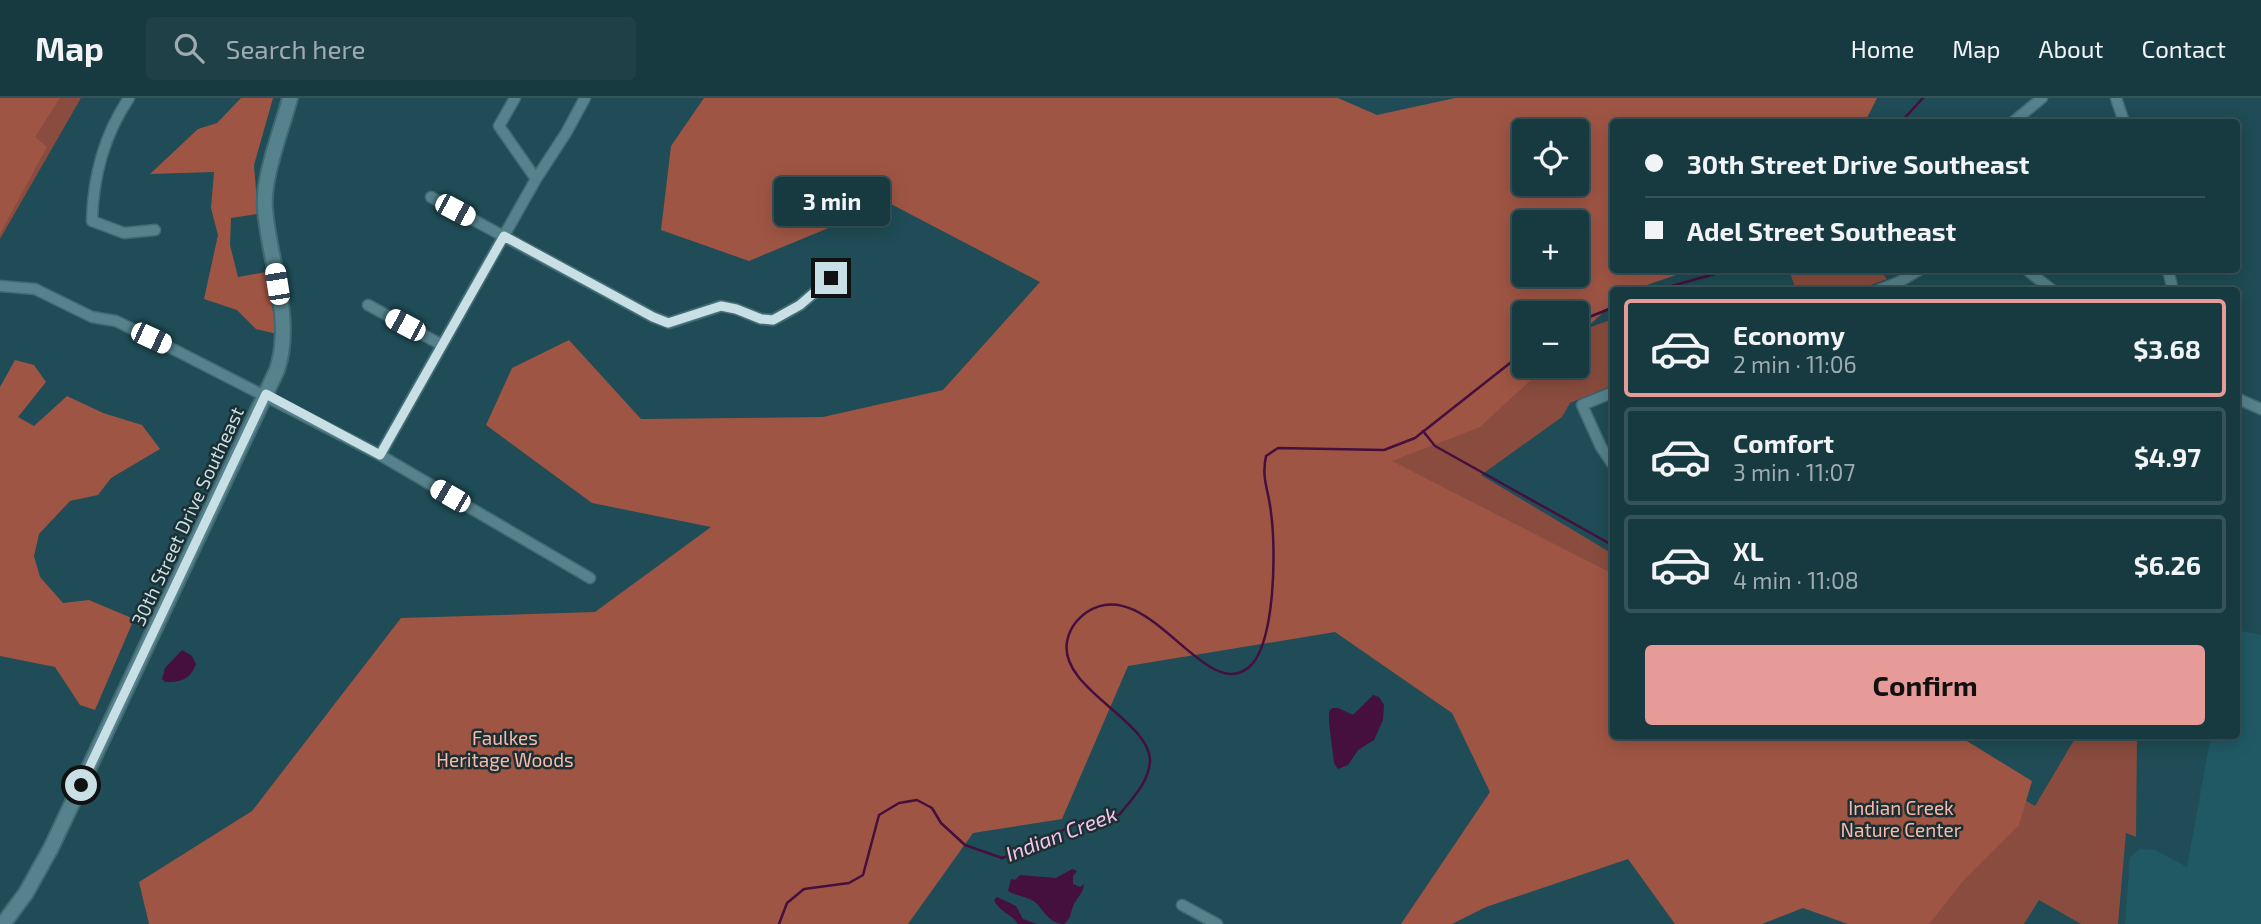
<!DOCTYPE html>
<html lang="en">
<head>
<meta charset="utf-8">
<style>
  :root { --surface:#173940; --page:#204047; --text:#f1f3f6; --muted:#9eacb1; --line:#365359; --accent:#e69b98 }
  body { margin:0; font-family:"Exo 2",sans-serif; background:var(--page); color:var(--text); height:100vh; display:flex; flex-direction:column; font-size:26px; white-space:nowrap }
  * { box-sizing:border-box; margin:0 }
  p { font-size:23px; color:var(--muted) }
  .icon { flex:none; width:38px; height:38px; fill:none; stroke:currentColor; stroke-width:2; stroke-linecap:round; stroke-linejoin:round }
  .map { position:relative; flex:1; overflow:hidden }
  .details { position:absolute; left:1610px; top:189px; width:630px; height:452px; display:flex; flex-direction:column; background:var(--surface); border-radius:7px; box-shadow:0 4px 18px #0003,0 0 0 2px var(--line) }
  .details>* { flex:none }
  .hud { position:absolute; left:1610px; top:21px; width:630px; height:154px; border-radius:7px; box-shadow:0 4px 18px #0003,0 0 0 2px var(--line); display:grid; align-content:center; height:154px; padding:0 35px; background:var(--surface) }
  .buttons { position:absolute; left:1512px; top:21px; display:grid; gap:14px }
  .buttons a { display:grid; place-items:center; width:77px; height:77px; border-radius:7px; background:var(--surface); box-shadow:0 4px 18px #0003,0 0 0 2px var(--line); font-size:35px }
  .end { position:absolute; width:32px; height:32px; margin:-16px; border:9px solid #c8dfe5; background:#111; box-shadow:0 0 0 4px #111 }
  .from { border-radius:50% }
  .bubble { position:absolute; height:49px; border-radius:7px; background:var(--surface); box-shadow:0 4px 18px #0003,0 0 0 2px var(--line); font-size:23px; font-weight:700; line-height:49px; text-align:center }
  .car { position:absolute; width:21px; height:42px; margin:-21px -10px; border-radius:9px; box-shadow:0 0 5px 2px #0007; background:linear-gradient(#fff 24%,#345 0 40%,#fff 0 76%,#345 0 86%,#fff 0) }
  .hud b { display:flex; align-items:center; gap:24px; height:66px; font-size:26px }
  .hud b+b { border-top:2px solid var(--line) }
  .hud i { width:18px; height:18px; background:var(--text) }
  ul { padding:12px 0 0; list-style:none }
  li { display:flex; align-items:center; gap:21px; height:98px; margin:0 14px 10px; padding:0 21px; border:4px solid var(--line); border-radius:7px }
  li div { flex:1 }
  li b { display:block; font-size:26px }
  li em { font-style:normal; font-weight:700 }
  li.on { border-color:var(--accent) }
  li>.icon { width:63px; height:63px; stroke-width:1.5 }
  .primary-button { display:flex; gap:14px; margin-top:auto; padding:14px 35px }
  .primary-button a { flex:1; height:80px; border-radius:7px; background:var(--accent); color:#111; font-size:28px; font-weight:700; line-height:80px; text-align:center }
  header { display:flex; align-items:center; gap:42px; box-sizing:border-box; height:98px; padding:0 35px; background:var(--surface); border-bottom:2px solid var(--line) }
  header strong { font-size:33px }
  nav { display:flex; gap:38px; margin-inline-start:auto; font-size:24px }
  .search { width:490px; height:63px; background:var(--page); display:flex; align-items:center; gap:18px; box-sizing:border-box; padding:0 24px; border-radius:7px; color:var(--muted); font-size:26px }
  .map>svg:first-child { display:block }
  .built { fill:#205964 }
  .green { fill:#894c3e }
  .forest { fill:#9f5544; fill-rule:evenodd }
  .water { fill:#450f3e }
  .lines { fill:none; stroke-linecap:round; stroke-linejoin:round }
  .stream { stroke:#450f3e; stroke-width:2.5 }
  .minor-casing { stroke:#406971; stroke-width:13 }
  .secondary-casing { stroke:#406971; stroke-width:18 }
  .minor { stroke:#55828c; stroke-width:10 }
  .secondary { stroke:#55828c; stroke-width:14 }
  .route { stroke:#c8dfe5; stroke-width:9 }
  .labels { text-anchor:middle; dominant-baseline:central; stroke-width:5; stroke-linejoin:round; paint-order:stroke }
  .street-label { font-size:19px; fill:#c8dfe5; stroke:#1c2f33 }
  .park-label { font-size:19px; fill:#fbb9aa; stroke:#1c2f33 }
  .water-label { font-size:21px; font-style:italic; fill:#f7c3ec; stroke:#1c2f33 }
</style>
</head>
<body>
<header>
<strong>Map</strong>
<div class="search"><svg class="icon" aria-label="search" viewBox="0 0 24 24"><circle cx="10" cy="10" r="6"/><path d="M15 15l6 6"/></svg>Search here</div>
<nav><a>Home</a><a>Map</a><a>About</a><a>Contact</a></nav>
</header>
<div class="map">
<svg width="2261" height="826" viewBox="0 0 2261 826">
  <rect width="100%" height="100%" fill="#1f4c56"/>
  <!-- built -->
  <path class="built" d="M2237,532L2261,537V826H2125L2130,759L2140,751L2155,752L2187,769L2211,637H2236Z"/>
  <!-- green -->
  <path class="green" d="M0,0H81L0,141Z
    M1789,172H1880L1887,181L1857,192H1796Z
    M1613,221V287L1570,305L1562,319L1481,377L1613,456L1614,637H1916L2035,708L2077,637H2137L2136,739L2126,735L2118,826H2081L2039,802L2024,826H1930L1519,601L1259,254L1524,268H1577V234Z"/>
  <!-- forest -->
  <path class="forest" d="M0,0H60L35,39L47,49L0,136Z
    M241,0H273L254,67L258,116L231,120L230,147L238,179L266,174L277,236L256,231L237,212L204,201L218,137L211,110L214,74L150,76L198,31L217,25Z
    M704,0H1338L1377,17L1455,0H1877L1865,24H1614V172H1691L1632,192H1614L1613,205L1577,239V215H1524V268H1546L1480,329L1392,363L1613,476L1614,637H1957L2032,683L2019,727L1964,782L1929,826H1848L1803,810L1762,826H1675L1628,761L1486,809L1452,826H1401L1490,694L1452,615L1335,534L1128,568L1062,721L973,735L908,826H149L139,784L252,713L401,520L595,514L711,429L592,405L486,327L512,270L569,242L641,321L823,319L943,292L1040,184L889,105L749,163L661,132L671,48ZM1524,33H1577V86H1524ZM1524,124H1577V177H1524Z
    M15,262L34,267L46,284L18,319L34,328L67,298L103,315L142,327L160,351L111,380L98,397L70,403L39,436L34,458L40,479L63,505L89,502L134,521L95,612L80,607L55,569L0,558V289Z"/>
  <!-- water -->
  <path class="water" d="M182,552L192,558L196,566C190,582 181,584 165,584L162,581L165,570Z
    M1373,597L1379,599L1384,607L1383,622L1374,642L1358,652L1348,667L1338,671L1334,665L1329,624V614L1332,610H1338L1353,617Z
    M1072,771L1077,773L1073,778V786L1080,789L1084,786C1083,796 1078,798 1074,806C1070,814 1072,820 1064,826C1049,825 1045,814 1036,805C1029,798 1017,799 1008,793L1011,781L1015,782L1020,777L1056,780Z
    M997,799L1016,808L1023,821L1037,826H1018C1011,815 999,814 994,802Z"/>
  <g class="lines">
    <!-- stream -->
    <path class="stream" d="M1901,24L1923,0
      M1657,192L1729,172
      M1577,224L1614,209
      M1423,333L1435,348L1614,448
      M779,826L787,805L804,791L849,785L863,777L879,717L899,705L917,702L932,710L941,725L965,747L1002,760L1024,752L1081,723L1119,717C1131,702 1150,683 1150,662C1149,622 1059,590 1067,544C1069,532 1077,521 1087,514C1147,474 1204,605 1248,570C1276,548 1276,449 1271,415C1269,392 1261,382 1266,358L1278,350L1384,352L1415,340L1524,254"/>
    <!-- minor casing -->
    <g class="minor-casing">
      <path id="minor" d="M129,0C104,37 93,79 92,123L124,135L155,132
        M515,0L499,28L536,81
        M2116,0L2124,24
        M2013,24L2042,0
        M431,99L653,219L669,225L721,208L736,211L761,221L773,222L800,207L831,180
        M2027,172L2052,192
        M2168,172L2173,192
        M0,188L35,191L92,219L116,223L169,249L380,357L590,480
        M1879,192L1899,184L1919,172
        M368,207L442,247
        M1614,294L1582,307L1601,349L1614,368
        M2236,300L2261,311
        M380,357L536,81L566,35L585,0
        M1182,807L1217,826"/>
    </g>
    <!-- secondary casing -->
    <g class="secondary-casing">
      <path id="secondary" d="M3,826L26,795L51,750L277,272C294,220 269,164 265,111C262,80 282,31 290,0"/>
    </g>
    <!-- minor -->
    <use href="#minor" class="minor"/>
    <!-- secondary -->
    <use href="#secondary" class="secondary"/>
  </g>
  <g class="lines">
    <!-- route -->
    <path class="route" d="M81,687L266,296L380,357L504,138L653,219L668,225L721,208L736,211L761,221L773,222L800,207L831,180"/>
  </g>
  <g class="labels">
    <!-- street labels -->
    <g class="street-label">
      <text transform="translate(187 418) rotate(-65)">30th Street Drive Southeast</text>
    </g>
    <!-- park labels -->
    <g class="park-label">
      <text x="505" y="639">Faulkes<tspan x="505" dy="22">Heritage Woods</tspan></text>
      <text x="1901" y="709">Indian Creek<tspan x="1901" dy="22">Nature Center</tspan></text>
    </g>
    <!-- water labels -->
    <g class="water-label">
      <text transform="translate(1061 735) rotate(-21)">Indian Creek</text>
    </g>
  </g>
</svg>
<div class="buttons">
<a><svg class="icon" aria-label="locate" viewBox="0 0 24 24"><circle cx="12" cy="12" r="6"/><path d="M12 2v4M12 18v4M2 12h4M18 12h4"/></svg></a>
<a>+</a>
<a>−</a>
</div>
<i class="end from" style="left:81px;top:687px"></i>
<i class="end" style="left:831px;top:180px"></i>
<div class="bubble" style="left:774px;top:79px;width:116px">3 min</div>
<i class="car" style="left:455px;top:112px;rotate:118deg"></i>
<i class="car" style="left:277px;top:186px;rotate:351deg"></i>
<i class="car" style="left:405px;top:227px;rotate:298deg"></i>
<i class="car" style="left:151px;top:240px;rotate:115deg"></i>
<i class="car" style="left:450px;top:398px;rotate:300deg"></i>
<div class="hud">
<b><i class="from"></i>30th Street Drive Southeast</b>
<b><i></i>Adel Street Southeast</b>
</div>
<section class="details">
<ul>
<li class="on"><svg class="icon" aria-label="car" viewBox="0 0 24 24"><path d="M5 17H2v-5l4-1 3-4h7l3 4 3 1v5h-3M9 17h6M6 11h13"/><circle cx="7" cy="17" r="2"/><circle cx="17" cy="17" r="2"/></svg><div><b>Economy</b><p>2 min · 11:06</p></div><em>$3.68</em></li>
<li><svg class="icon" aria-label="car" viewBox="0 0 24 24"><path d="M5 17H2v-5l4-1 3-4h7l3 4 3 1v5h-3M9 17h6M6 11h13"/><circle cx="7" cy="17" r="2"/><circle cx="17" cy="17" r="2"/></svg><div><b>Comfort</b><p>3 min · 11:07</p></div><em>$4.97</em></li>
<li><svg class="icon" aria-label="car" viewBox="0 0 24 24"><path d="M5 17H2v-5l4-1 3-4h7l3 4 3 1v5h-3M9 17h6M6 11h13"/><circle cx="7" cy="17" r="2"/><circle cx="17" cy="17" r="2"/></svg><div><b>XL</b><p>4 min · 11:08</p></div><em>$6.26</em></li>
</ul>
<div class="primary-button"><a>Confirm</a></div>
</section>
</div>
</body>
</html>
